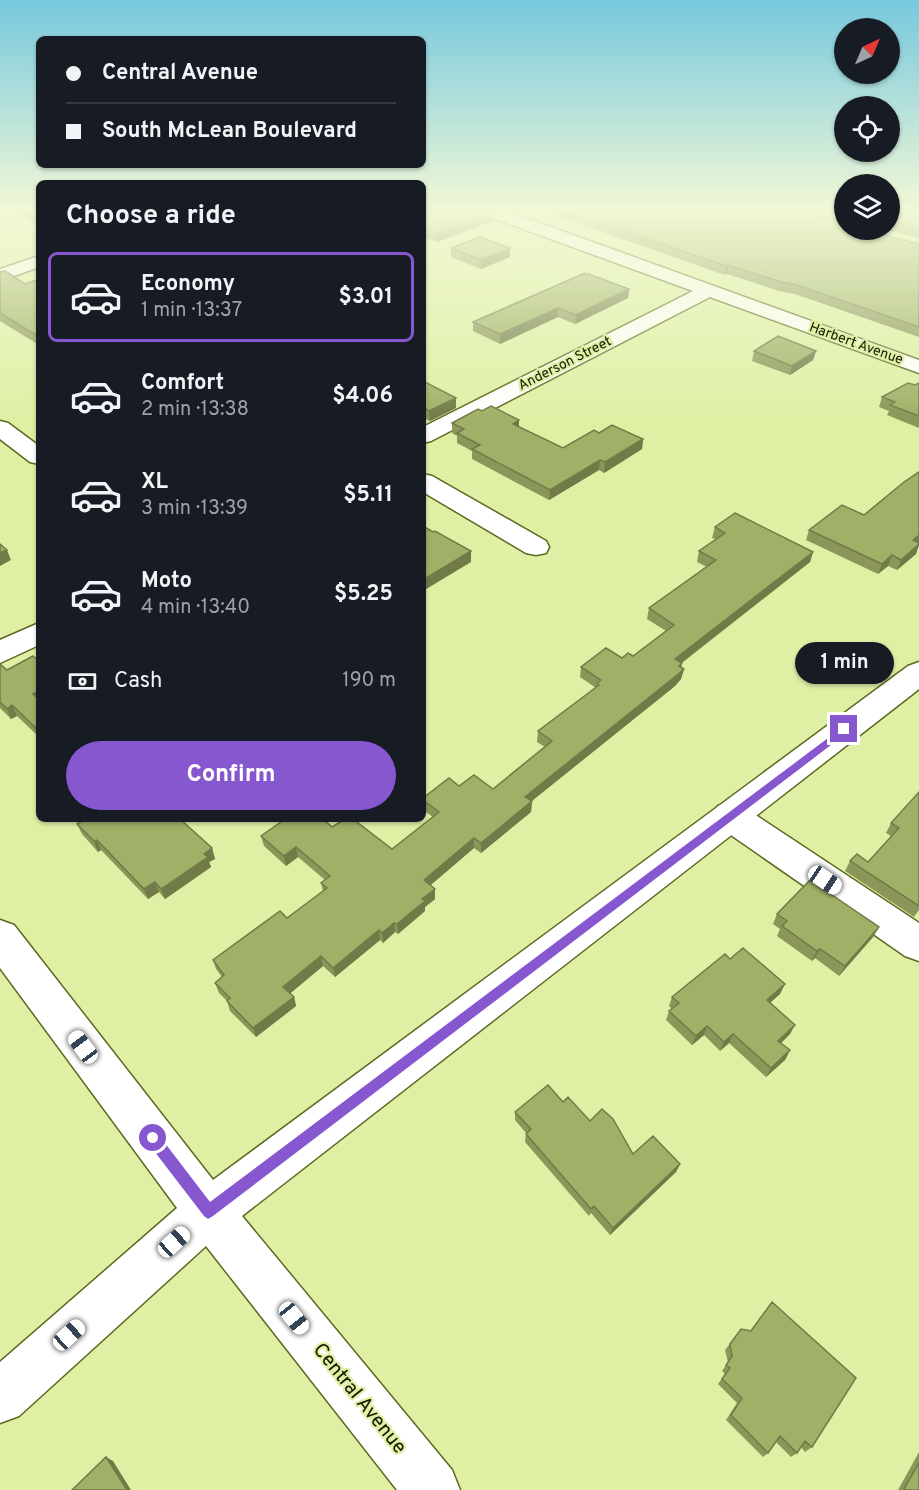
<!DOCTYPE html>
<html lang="en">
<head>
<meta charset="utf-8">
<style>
  :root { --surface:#171b24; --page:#242831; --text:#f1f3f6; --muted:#9ea1a6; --line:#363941; --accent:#8757d0 }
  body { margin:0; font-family:Overpass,sans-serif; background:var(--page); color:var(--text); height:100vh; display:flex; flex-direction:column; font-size:22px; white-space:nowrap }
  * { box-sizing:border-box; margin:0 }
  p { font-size:20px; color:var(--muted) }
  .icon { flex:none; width:33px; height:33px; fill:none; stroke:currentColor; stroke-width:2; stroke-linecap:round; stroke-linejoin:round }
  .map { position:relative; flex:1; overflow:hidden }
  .details { position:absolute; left:36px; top:180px; width:390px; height:642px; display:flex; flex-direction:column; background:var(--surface); border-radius:9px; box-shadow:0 2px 4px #0004 }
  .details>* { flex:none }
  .guide { position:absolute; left:36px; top:36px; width:390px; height:132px; border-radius:9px; box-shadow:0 2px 4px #0004; display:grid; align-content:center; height:132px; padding:0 30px; background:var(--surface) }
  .needle { width:39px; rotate:44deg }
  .buttons { position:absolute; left:834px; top:18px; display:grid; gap:12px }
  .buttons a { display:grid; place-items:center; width:66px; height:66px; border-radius:50%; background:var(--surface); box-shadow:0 2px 4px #0004; font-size:30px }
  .end { position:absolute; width:27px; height:27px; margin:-14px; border:8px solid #8757d0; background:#fff; box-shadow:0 0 0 3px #fff }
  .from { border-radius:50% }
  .bubble { position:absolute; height:42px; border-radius:21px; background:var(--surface); box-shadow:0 2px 4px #0004; font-size:20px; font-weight:700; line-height:42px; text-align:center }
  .car { position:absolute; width:18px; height:36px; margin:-18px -9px; border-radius:8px; box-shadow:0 0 4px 2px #0007; background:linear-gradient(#fff 24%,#345 0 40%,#fff 0 76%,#345 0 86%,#fff 0) }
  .guide b { display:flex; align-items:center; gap:21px; height:57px; font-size:22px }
  .guide b+b { border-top:2px solid var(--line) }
  .guide i { width:15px; height:15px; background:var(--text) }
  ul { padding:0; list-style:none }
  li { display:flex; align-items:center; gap:18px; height:90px; margin:0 12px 9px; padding:0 18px; border:3px solid transparent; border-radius:9px }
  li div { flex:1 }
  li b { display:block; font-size:22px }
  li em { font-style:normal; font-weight:700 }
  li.selected { border-color:var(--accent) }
  li>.icon { width:54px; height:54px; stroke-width:1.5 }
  h2 { padding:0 30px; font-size:27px; line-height:72px }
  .pay { display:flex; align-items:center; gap:15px; height:66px; padding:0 30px; font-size:22px }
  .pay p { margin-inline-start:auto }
  .button { display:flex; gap:12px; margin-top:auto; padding:12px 30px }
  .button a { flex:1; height:69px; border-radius:36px; background:var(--accent); color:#fff; font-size:24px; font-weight:700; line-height:69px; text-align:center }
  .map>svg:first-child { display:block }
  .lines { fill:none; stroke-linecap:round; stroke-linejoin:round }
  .minor-casing { stroke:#5c6920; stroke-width:3 }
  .major-casing { stroke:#5c6920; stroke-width:3 }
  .minor { fill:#fff; fill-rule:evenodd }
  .major { fill:#fff; fill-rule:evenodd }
  .wall { fill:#8a9759 }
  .shaded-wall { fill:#707b48 }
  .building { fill:#a0b067; stroke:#707b48; stroke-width:1.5 }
  .route { fill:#8757d0 }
  .labels { text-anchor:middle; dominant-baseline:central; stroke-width:4.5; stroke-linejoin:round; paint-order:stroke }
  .far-street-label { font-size:14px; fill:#141900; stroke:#dff0a5 }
  .near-street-label { font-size:20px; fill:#141900; stroke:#dff0a5 }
</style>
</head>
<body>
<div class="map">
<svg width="919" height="1490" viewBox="0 0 919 1490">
  <rect width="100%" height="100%" fill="#dff0a5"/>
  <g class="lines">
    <!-- minor casing -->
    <g class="minor-casing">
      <path id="minor" d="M480,210H504L919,360V373L710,297L431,441L423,443V427L693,291L482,214Z
        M39,256V267L0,281V269Z
        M0,421L8,423L39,446V464L30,462L0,439Z
        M423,474L432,476L546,541L549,547L546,553L536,555L526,553L423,492Z
        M39,623V645L0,663V640Z
        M730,802L742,806L919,923V961L905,956L718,826L712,816L718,806Z"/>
    </g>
    <!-- major casing -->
    <g class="major-casing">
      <path id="major" d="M919,662V689L242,1216L452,1470L460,1490H397L206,1246L19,1416L0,1423V1362L177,1208L0,968V920L14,925L213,1180L908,666Z"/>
    </g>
    <!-- minor -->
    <use href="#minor" class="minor"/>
    <!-- major -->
    <use href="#major" class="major"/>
  </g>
  <!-- wall -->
  <path class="wall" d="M11,210H39V225Z
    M423,210L493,221L437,242L423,237Z
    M540,210H801L844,230L919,244V337L795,294L779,291L727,274L725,275Z
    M823,210H844V217Z
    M890,210H919V238L888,230H890Z
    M451,248H510V257L481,269L451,257Z
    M0,272L25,284L39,279V345L0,321Z
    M586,275L629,289L628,298L575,324L558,317L500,344L473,331V322Z
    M754,351H816L813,360L790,375L752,361Z
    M423,381L456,408L430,421L423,418Z
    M919,383V428L887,415L889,411L879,407L882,397L915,385Z
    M482,411L519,420V427L563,448L599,433L643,439L642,449L604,473L599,470L549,500L472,459V451L457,443V436L452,433V423Z
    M919,472V542H918L919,545L916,554L897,570L888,566L878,574L806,540L809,530L864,515Z
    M715,527L813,552L810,562L682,663L681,667L684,669L681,679L675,686L532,801L531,812L481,853L474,848L430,885L435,899L425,907V911L398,934L395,932L383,943L380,940L335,977L323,966L290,993L294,997L296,1006L256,1037L230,1011L227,1001L219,993L215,983L222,977L216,969L213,960L287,918L323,891L321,883L325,880L298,857L286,866L264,846L261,836L332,827L392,849L433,817L423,810V798L459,786L493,789L545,747L537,742L538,731L596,688L580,677L581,667L633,656L666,631L647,619L649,608L707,567L697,562L699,551L716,539L712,538Z
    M39,661V737L17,716L11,719L0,708V664L7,670Z
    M919,792V910L914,917L845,871L850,861L868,862L891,836L886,833L891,823Z
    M77,824L212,848L215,859L209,862L211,867L165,899L159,892L148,899L101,850L98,852L82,834Z
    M777,914L879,927L873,937L839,976L815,958L812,961L777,936L780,929L773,924Z
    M730,959L780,994L770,1003L790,1034L781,1043L790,1050L785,1060L766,1077L729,1043L720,1051L704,1035L692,1045L666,1020L669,1011L672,1009L669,1006L672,997Z
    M563,1102L633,1154L680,1164L676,1172L610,1235L591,1213L589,1216L525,1142L526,1133L515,1120V1112Z
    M772,1302L812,1447L805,1452L801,1447L797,1453L791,1457L776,1442L768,1453L763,1457L726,1420L737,1403L718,1384L725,1374L722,1371L728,1362L725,1350L741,1329L750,1331Z
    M919,1452V1490H898Z"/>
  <!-- shaded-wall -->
  <path class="shaded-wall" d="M494,212L493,221L437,242V234Z
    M39,216V225L36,217Z
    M510,248V257L481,269V260Z
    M729,265L727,274L725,275L726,266Z
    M629,289L628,298L575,324L576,315Z
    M558,308V317L500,344V334Z
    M816,351L813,360L790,375L792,366Z
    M456,398V408L430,421L429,411Z
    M519,420V430L513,424Z
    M643,439L642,449L604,473L605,462Z
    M600,460L599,470L549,500L550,490Z
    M919,535V542L909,550L913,540Z
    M919,544L916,554L897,570L901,560Z
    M7,550L11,560L0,566V553Z
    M471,551V562L423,591V580Z
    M813,552L810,562L673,669L675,659Z
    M892,555L888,566L878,574L882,564Z
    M682,663L680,673L684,669L681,679L675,686L524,807L525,797Z
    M39,691V704L33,694Z
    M12,705L17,716L11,719L7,709Z
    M532,801L531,812L481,853V843Z
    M474,838V848L425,890L424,880Z
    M97,840L101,850L98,852L94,841Z
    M296,847L298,857L286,866L284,856Z
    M212,848L215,859L209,862L211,867L165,899L161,889Z
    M155,882L159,892L148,899L144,889Z
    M435,889V899L425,907V911L398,934L397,924L422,899Z
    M394,923L395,932L383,943L382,933Z
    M879,927L873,937L839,976L845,966Z
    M379,930L380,940L335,977L333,968Z
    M820,949L815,958L812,961L817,951Z
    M321,956L323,966L286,997L283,987Z
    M785,984L780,994L763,1009L767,1000Z
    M294,997L296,1006L256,1037L253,1028Z
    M795,1025L790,1034L774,1050L778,1041Z
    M707,1026L704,1035L692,1045L696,1036Z
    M733,1034L729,1043L720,1051L724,1042Z
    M790,1050L785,1060L766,1077L771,1068Z
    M680,1164L676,1172L610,1235L613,1228Z
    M106,1457L113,1461L131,1490H127Z"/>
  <!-- building -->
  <path class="building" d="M24,210H39V216L36,217Z
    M423,210H488L494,212L437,234L423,229Z
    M564,210H801L844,222V230H866L919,244V327L797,285L781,282L729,265L726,266Z
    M890,210H919V228L890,221Z
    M480,237L510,248L481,260L451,248Z
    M5,271L25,284L39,279V337L0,313V272Z
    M585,273L586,275L589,274L629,289L576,315L558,308L500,334L473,322Z
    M778,336L816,351L792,366L754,351Z
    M423,381L456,398L429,411L423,407Z
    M908,383L915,385L919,383V416L890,405L895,402L882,397Z
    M491,406L519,420L513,424L563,448L594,430L599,433L612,425L643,439L605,462L600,460L550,490L472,449L480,445L457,433L464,429L452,423L478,409L482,411Z
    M919,472V535L913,540L919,543V544L901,560L892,555L882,564L809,530L842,505L864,515L904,482Z
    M735,513L813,552L675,659L682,663L679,666L684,669L677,675L525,797L532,801L481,843L474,838L424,880L435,889L422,899L425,901L397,924L394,923L382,933L379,930L333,968L321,956L283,987L294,997L253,1028L227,1001L230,998L215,983L224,975L213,960L280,911L287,918L327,888L321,883L330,876L296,847L284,856L261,836L285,819H323L332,827L345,819H353L392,849L439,812L423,800V798L449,778L459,786L474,775L493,789L552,741L538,731L599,685L597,683L601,680L581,667L606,648L622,658L628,653L633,656L674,625L649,608L716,560L699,551L725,533L715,527Z
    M423,526L433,532L435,531L471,551L423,580Z
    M0,544L7,550L0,553Z
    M33,656L39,661V691L33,694L39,700V731L12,705L7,709L0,702V664L7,670Z
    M919,792V906L850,861L857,854L868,862L899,828L891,823Z
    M85,819H180L212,848L204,854L208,857L161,889L155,882L144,889L97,840L94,841L77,824Z
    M810,880L879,927L845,966L820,949L817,951L782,926L787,921L777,914Z
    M743,948L785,984L767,1000L795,1025L778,1041L790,1050L771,1068L733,1034L724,1042L707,1026L696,1036L669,1011L679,1003L672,997L725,954L730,959Z
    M548,1085L563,1102L568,1097L590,1121L602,1109L613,1119L633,1154L653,1136L680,1164L613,1228L594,1206L591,1209L526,1134L531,1129L515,1112Z
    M772,1302L856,1378L812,1447L805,1441L797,1453L780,1436L768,1453L731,1415L742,1398L722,1379L730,1368L726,1365L732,1356L730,1344L741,1329L751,1331Z
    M106,1457L127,1490H72Z
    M919,1463V1490H905L904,1489Z"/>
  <!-- sky -->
  <linearGradient id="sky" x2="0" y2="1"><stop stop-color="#77c8de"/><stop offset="0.5" stop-color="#f1f8d6"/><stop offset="1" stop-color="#f1f8d6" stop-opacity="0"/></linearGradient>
  <rect width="919" height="419" fill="url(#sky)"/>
  <!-- route -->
  <path class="route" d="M844,726L849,729L848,732L213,1216L208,1219L204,1216L148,1143L146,1138L148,1134L153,1132L158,1134L210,1202Z"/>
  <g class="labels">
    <!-- far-street labels -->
    <g class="far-street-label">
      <text transform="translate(856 344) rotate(20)">Harbert Avenue</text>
      <text transform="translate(565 364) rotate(-27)">Anderson Street</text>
    </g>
    <!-- near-street labels -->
    <g class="near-street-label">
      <text transform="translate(359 1399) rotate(51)">Central Avenue</text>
    </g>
  </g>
</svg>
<div class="buttons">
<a><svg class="needle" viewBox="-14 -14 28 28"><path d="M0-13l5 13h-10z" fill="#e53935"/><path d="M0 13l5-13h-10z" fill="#9ea1a6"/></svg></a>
<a><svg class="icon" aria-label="locate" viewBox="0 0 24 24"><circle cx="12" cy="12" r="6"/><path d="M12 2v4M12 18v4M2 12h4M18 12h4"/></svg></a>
<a><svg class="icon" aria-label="layers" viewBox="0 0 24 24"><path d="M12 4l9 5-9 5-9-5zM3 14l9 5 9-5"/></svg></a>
</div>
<i class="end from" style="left:153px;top:1138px"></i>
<i class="end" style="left:844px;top:729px"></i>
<div class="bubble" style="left:795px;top:642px;width:99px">1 min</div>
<i class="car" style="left:825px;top:880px;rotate:124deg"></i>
<i class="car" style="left:83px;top:1047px;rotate:323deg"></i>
<i class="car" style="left:174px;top:1242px;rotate:48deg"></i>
<i class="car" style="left:294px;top:1318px;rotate:141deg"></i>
<i class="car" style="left:69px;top:1335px;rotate:48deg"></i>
<div class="guide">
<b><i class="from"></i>Central Avenue</b>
<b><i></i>South McLean Boulevard</b>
</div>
<section class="details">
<h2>Choose a ride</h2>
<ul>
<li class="selected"><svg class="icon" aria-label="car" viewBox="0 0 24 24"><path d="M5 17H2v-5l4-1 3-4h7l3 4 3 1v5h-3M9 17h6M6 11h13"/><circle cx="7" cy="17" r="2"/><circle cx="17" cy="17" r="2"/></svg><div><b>Economy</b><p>1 min · 13:37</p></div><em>$3.01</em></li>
<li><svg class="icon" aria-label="car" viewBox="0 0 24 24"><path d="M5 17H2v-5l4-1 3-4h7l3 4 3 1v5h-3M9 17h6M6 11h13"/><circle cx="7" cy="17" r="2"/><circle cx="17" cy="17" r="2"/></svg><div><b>Comfort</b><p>2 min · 13:38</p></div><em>$4.06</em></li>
<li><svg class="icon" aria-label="car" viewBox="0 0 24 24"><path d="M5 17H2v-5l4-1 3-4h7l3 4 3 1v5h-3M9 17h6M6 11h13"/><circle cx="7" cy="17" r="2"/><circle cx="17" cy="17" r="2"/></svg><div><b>XL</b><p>3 min · 13:39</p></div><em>$5.11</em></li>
<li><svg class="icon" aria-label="car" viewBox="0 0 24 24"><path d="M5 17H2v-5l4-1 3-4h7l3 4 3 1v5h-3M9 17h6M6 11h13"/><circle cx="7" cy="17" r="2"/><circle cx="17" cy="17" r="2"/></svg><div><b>Moto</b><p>4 min · 13:40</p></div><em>$5.25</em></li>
</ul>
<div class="pay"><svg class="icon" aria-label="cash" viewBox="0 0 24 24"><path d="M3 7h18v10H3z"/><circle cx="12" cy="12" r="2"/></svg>Cash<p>190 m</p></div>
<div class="button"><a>Confirm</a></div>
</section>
</div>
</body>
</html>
